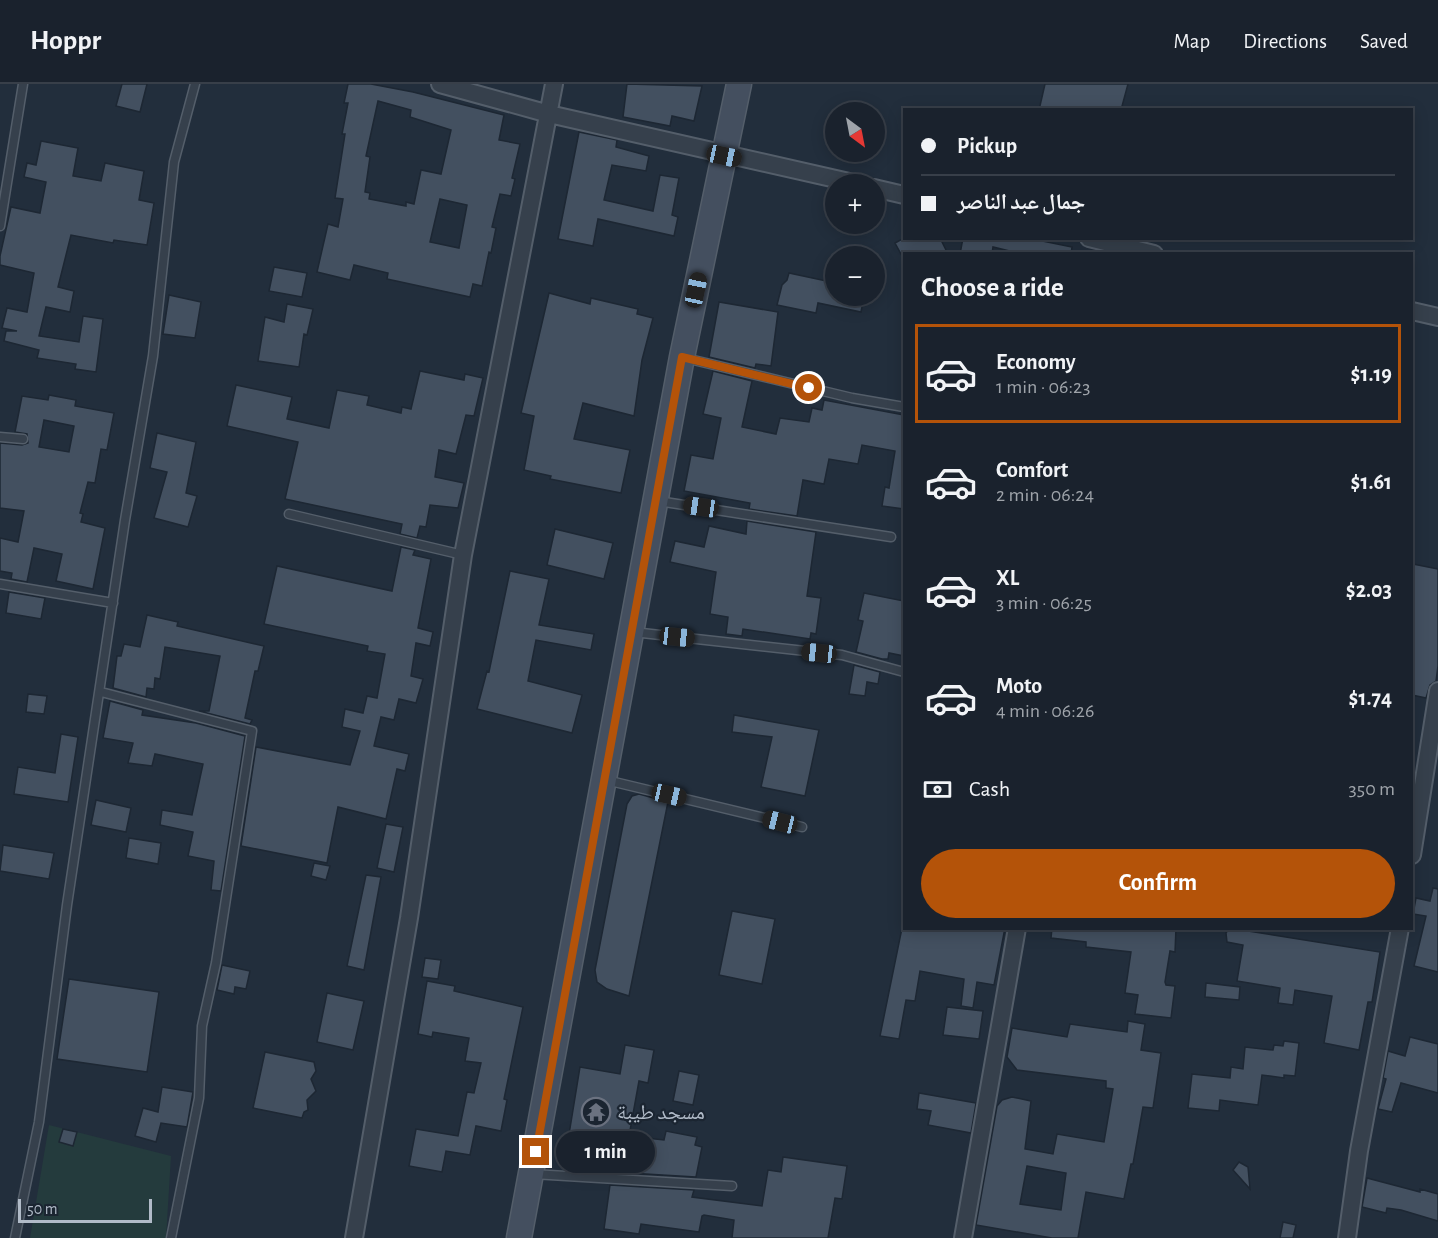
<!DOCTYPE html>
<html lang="en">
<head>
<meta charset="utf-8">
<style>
  :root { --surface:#1a222d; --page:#272f39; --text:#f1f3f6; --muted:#9fa4aa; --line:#383f49; --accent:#b45309 }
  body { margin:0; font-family:"Alegreya Sans","Noto Naskh Arabic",sans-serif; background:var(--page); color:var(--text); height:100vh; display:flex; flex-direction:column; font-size:22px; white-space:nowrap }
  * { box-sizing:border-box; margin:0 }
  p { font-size:20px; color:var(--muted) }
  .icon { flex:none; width:33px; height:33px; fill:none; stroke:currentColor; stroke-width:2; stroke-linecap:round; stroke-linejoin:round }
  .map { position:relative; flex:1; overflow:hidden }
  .sheet { position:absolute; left:903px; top:168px; width:510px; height:678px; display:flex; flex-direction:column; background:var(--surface); border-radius:0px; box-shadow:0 3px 15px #0003,0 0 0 2px var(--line) }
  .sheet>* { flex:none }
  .banner { position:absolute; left:903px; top:24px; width:510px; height:132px; border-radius:0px; box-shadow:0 3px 15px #0003,0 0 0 2px var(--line); display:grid; align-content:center; height:132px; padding:0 18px; background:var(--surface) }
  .needle { width:39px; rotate:148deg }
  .buttons { position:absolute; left:825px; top:18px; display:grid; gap:12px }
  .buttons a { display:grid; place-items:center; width:60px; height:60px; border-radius:50%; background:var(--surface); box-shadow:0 3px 15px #0003,0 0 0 2px var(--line); font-size:30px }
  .scale { position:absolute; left:18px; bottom:15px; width:134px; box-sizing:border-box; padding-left:6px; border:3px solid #b1bbc8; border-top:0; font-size:16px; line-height:21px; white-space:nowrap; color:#b1bbc8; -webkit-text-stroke:4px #1b2531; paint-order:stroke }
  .end { position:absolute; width:27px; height:27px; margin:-14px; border:8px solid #b45309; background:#fff; box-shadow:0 0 0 3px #fff }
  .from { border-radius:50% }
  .bubble { position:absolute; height:42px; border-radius:21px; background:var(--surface); box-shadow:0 3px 15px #0003,0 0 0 2px var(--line); font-size:20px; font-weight:700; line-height:42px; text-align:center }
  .car { position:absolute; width:18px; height:36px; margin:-18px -9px; border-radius:8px; box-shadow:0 0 4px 2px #0007; background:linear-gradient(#222 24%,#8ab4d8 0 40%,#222 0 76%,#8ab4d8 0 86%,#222 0) }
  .banner b { display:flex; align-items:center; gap:21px; height:57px; font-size:22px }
  .banner b+b { border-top:2px solid var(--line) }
  .banner i { width:15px; height:15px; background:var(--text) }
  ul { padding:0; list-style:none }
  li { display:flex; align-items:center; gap:18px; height:99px; margin:0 12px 9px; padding:0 6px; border:3px solid transparent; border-radius:0px }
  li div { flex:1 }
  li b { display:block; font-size:22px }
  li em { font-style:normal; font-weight:700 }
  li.on { border-color:var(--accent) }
  li>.icon { width:54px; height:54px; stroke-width:1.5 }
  h2 { padding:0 18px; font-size:27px; line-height:72px }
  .pay { display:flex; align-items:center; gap:15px; height:66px; padding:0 18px; font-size:22px }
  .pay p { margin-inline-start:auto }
  .button { display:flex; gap:12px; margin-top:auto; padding:12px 18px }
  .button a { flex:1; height:69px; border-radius:36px; background:var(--accent); color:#fff; font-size:24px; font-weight:700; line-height:69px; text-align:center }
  header { display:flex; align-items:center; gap:36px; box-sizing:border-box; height:84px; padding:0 30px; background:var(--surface); border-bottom:2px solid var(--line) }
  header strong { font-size:28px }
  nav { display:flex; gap:33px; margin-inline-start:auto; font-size:21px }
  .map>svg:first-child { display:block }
  .green { fill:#243b3d }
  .building { fill:#435060; stroke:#1d2733; stroke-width:1.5; fill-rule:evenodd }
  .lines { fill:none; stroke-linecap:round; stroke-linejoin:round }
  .lane-casing { stroke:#545e6a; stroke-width:11 }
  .street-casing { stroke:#545e6a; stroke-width:20 }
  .secondary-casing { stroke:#545e6a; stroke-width:27 }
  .lane { stroke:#36404c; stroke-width:8 }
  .street { stroke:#36404c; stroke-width:16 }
  .secondary { stroke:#444f5f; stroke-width:24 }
  .route { stroke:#b45309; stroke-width:8 }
  .labels { text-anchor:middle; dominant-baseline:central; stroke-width:4.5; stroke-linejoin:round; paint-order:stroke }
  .poi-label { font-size:21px; fill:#b1bbc8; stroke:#1b2531; text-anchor:start }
</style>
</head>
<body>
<header>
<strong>Hoppr</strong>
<nav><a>Map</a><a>Directions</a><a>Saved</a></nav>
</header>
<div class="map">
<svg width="1438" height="1154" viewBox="0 0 1438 1154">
  <rect width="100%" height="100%" fill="#222e3c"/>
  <!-- green -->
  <path class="green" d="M49,1041L171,1072L166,1154H30Z"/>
  <!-- building -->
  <path class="building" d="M122,0H147L140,28L116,22Z
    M348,0H371L413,8L504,31L499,56L520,60L512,94L515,95L511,112L500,110L492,143L496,144L491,169L489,168L482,202L473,200L470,213L387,195L388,189L354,181L350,196L317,188L328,140L338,143L343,115L335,114L345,50H342L348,19H344ZM378,17L411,26L410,33L451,46L441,90L421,86L414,120L406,118V122L369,115L370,109L365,108L370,73L366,72ZM440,115L467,121L459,164L430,158Z
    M627,0L702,2L694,37L672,32L670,42L623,33Z
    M1045,0H1128L1121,26H1039Z
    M579,48L617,56L616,63L649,72L646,87L612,81L604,116L653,127L660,91L679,94L672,131L678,133L674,152L598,135L593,162L558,155Z
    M41,57L78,64L73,92L101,97L105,79L144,87L139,116L154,119L147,161L114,156L113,159L71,151L58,203L74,207L70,228L46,223L39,252L79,258L83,232L103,235L96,288L75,285L76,280L37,274L39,266L4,257L6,247H17L2,244L7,224L27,228L34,189L0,181V172L11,123L40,129L46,98L24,93L27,79L36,81Z
    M904,154H940L948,170H901L895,159Z
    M963,154H1043L1042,157L1072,163L1071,170H1022L993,163L992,170H960Z
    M274,183L307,189L302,213L269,207Z
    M789,189L836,199V212H864L861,228L818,219L816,229L777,221L782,201L787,196Z
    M549,209L590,220L591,214L638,225L637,230L653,234L642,276L634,332L583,319L574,355L630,366L621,409L550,395L551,392L524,386L534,332L521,329Z
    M169,211L201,218L195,254L163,250Z
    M719,218L778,228L771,282L756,280L755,284L709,273Z
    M287,220L313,225L307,251L304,250L299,283L258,277L265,233L284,238Z
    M420,287L464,296L465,290L483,294L474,332L466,331L456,370L439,366L435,393L464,399L458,424L430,421L426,443L420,442L417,454L400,450L402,440L285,415L298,358L227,342L236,301L292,313L287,335L329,344L337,306L369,312L367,321L401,329L402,323L411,325Z
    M713,287L752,297L742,343L776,350L780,334L809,338L812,324L822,326L824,316L904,331V425L882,422L885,403L889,404L895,367L862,361L858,380L829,375L824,400L803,396L797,432L749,425L750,419L684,407L691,371L713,375L721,334L703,330Z
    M49,311L76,316L75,322L114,329L107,366L101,365L95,399L88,398L80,429L83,430L81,438L105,444L93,505L56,497L62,470L34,464L27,498L11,495L12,489L0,487V454L18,458L24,427L0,424V359L22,361L28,359L27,350L15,348L22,312L48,316ZM44,336L74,342L69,368L39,363Z
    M157,349L196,358L186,409L197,412L188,443L154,434L167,388L150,384Z
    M747,437L816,448L807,512L821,514L816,550L811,549L810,555L743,545L742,552L726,550L728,533L710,530L716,488L670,478L675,457L704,463L709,442L746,450Z
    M555,445L613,459L604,495L547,481Z
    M401,463L415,466L413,471L431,475L418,544L433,548L430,562L416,559L411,592L423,595L416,619L399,615L394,636L381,633L374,662L409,670L405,687L397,685L386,735L338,723L327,779L241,762L256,663L350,681L360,647L342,643L345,625L363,629L367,612L377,614L385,570L367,567L368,562L264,540L277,482L392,507Z
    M1413,480L1438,485V582L1436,597L1430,601L1426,614L1412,611Z
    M510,487L549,495L539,541L594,550L591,566L536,556L528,597L582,611L572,649L477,625L487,587L489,588Z
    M9,508L45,514L41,535L6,529Z
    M864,509L904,517V572L889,569L888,575H882L856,568L863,537L858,536Z
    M147,531L178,538L177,542L264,562L258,587H255L245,634L252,636L250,640L199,627H209L220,572L165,563L160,595L155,594L154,605L147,604L146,613L113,604L117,572H121L124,560L140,563Z
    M854,581L880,588L878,600L867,598L865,612L849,610Z
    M28,610L47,612L44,630L26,628Z
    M110,617L143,626L142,631L196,639L245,652L221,807L211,806L214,777L188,772L193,748L160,741L162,726L192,731L203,680L155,670L152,682L128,679L133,659L103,654Z
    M734,631L819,646L805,712L761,703L772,653L732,648Z
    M61,650L78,653L68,718L14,710L18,683L55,689Z
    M639,710L668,718L629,912L607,905L597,898L595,886L627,720L632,712Z
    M96,716L131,724L126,748L91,741Z
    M386,740L403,743L394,788L377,784Z
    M129,754L161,759L158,780L126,774Z
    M3,761L54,769L49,795L0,787Z
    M314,779L330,782L326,796L311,792Z
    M366,791L381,793L364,886L347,882Z
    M1433,804L1438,805V888L1414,882L1426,832L1413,830L1416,814L1430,817Z
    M732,827L775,835L762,900L719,891Z
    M902,844H1005L994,901L977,898L973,924L961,922L964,895L920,887L915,917L906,916L899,955L880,952Z
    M1052,844H1176L1175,868L1170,867L1165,898L1166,901L1175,902L1171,934L1135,930L1138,911L1125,909L1131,868L1086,863V858L1051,854Z
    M1229,844L1380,868L1372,918H1368L1359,966L1324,959L1332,912L1295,906L1293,921L1278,919L1280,904L1237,897L1243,861L1227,858L1226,849Z
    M425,874L441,876L438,895L422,893Z
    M222,881L250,887L246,905L235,903L234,910L217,906Z
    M69,895L159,908L147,988L57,975Z
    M427,897L455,902L454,907L523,923L504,1015L507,1016L501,1047L476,1042L470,1071L446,1067L442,1088L409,1082L416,1045L458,1052L467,1008L474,1009L481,979L465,977L469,954L433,948L432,953L418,950Z
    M1206,899L1240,903L1239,916L1205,913Z
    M327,909L364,917L353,966L317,958Z
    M947,923L983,927L979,955L943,951Z
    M1128,937L1145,940L1141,966L1161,969L1153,1024L1143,1023L1133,1080H1131L1124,1115L1086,1108L1078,1154H1052L976,1141L997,1022L1002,1016L1012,1013L1031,1017L1025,1065L1053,1070L1057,1050L1104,1058L1113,1005L1106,1004V997L1017,986L1007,973L1012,944L1067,953L1070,940L1127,948ZM1027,1082L1066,1089L1061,1126L1020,1120Z
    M1410,953L1438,960V1009L1401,999L1392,1028L1378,1025L1386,995L1383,994L1388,967L1405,972Z
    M1284,957L1299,959L1295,992L1284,991V994L1262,991L1258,1021L1220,1016L1219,1027L1188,1024L1192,990L1230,994L1231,983L1243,985L1245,963L1273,966L1274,961L1283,962Z
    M625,961L654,966L648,999L639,997L629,1052L664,1056L666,1047L697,1053L695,1061L702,1063L696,1093L612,1088L564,1081L580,983L620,990Z
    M265,968L314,978L316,987L311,995L316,1007L307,1016L308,1026L304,1028L302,1034L253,1024Z
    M679,987L699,991L693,1021L673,1017Z
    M162,1003L193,1008L187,1043L161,1039L156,1058L135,1052L143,1024L158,1028Z
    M919,1009L976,1019L971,1049L928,1041L931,1027L917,1025Z
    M63,1045L77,1048L73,1062L59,1058Z
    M783,1073L847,1082L842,1115L835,1114L828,1154H732L734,1136L704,1131L702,1132L699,1148L641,1140L639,1150L604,1145L610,1101L694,1106L692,1113L762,1122L768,1086L781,1088Z
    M1239,1078L1248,1083L1250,1105L1233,1086Z
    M1367,1094L1420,1108V1105L1438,1110V1137L1401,1126L1387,1124L1386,1129L1362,1123Z
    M1283,1138L1296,1141L1293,1154H1280Z"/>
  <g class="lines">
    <!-- lane casing -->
    <g class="lane-casing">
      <path id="lane" d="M0,142L23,0
        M685,274L852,314L904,323
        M0,353L23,355
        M658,417L891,453
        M289,430L463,471
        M0,500L113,519
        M633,548L842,571L904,588
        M101,608L252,647L216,879L202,942L199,1014L171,1154
        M606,696L802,743
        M533,1090L732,1102
        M15,1154L39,1038L67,821L125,436L153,272L174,78L195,0"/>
    </g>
    <!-- street casing -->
    <g class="street-casing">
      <path id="street" d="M440,0L549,30L858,100
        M874,104L904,111
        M1089,154L1154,170
        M1412,227L1438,233
        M1412,771L1438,607
        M354,1154L409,834L463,471L554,0
        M963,1154L1017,844
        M1347,1154L1359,1067L1400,844"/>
    </g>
    <!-- secondary casing -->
    <g class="secondary-casing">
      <path id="secondary" d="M519,1154L682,273L739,0"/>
    </g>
    <!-- lane -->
    <use href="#lane" class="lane"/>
    <!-- street -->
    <use href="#street" class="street"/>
    <!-- secondary -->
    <use href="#secondary" class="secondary"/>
  </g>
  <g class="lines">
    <!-- route -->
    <path class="route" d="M536,1068L682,273L809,304"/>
  </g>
  <!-- icons -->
  <defs>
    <g id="temple-ring" transform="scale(1.5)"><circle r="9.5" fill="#1b2531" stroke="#6b7280" stroke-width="1.5"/><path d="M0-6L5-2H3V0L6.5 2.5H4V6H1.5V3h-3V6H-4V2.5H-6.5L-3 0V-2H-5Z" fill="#6b7280"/></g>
  </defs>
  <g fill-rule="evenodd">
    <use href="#temple-ring" x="596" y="1028"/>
  </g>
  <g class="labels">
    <!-- poi labels -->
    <g class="poi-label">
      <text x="617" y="1028">مسجد طيبة</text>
    </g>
  </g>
</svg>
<div class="buttons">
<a><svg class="needle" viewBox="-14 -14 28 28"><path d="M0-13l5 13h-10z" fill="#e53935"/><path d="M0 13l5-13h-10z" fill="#9fa4aa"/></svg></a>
<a>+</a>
<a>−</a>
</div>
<div class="scale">50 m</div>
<i class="end from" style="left:809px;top:304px"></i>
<i class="end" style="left:536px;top:1068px"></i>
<div class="bubble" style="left:556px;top:1047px;width:99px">1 min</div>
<i class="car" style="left:724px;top:72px;rotate:102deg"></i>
<i class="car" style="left:696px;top:206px;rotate:12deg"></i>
<i class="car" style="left:701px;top:423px;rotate:278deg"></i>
<i class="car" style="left:677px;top:553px;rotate:96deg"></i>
<i class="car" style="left:819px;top:569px;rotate:276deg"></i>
<i class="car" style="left:669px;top:711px;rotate:103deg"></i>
<i class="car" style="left:780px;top:738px;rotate:284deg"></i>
<div class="banner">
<b><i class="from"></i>Pickup</b>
<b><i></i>جمال عبد الناصر</b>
</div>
<section class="sheet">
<h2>Choose a ride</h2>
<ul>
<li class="on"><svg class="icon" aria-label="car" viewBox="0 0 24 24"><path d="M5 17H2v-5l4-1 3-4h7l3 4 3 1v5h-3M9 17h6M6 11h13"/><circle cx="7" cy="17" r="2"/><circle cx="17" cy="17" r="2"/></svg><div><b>Economy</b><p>1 min · 06:23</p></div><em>$1.19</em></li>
<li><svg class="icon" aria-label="car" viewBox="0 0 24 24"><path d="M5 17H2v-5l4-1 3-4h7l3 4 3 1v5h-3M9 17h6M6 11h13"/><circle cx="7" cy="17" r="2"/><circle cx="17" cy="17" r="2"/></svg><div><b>Comfort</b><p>2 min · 06:24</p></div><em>$1.61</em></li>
<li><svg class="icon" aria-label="car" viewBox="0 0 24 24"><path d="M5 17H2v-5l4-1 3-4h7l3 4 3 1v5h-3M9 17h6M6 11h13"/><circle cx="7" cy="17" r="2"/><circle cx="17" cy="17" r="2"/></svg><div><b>XL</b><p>3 min · 06:25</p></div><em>$2.03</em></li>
<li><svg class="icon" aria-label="car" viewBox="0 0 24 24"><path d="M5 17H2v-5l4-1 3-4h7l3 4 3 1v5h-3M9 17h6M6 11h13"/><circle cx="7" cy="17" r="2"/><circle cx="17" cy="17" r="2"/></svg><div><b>Moto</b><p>4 min · 06:26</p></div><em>$1.74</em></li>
</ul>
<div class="pay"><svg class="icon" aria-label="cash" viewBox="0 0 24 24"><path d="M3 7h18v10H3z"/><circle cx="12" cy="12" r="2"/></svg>Cash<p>350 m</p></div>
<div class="button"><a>Confirm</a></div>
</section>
</div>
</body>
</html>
